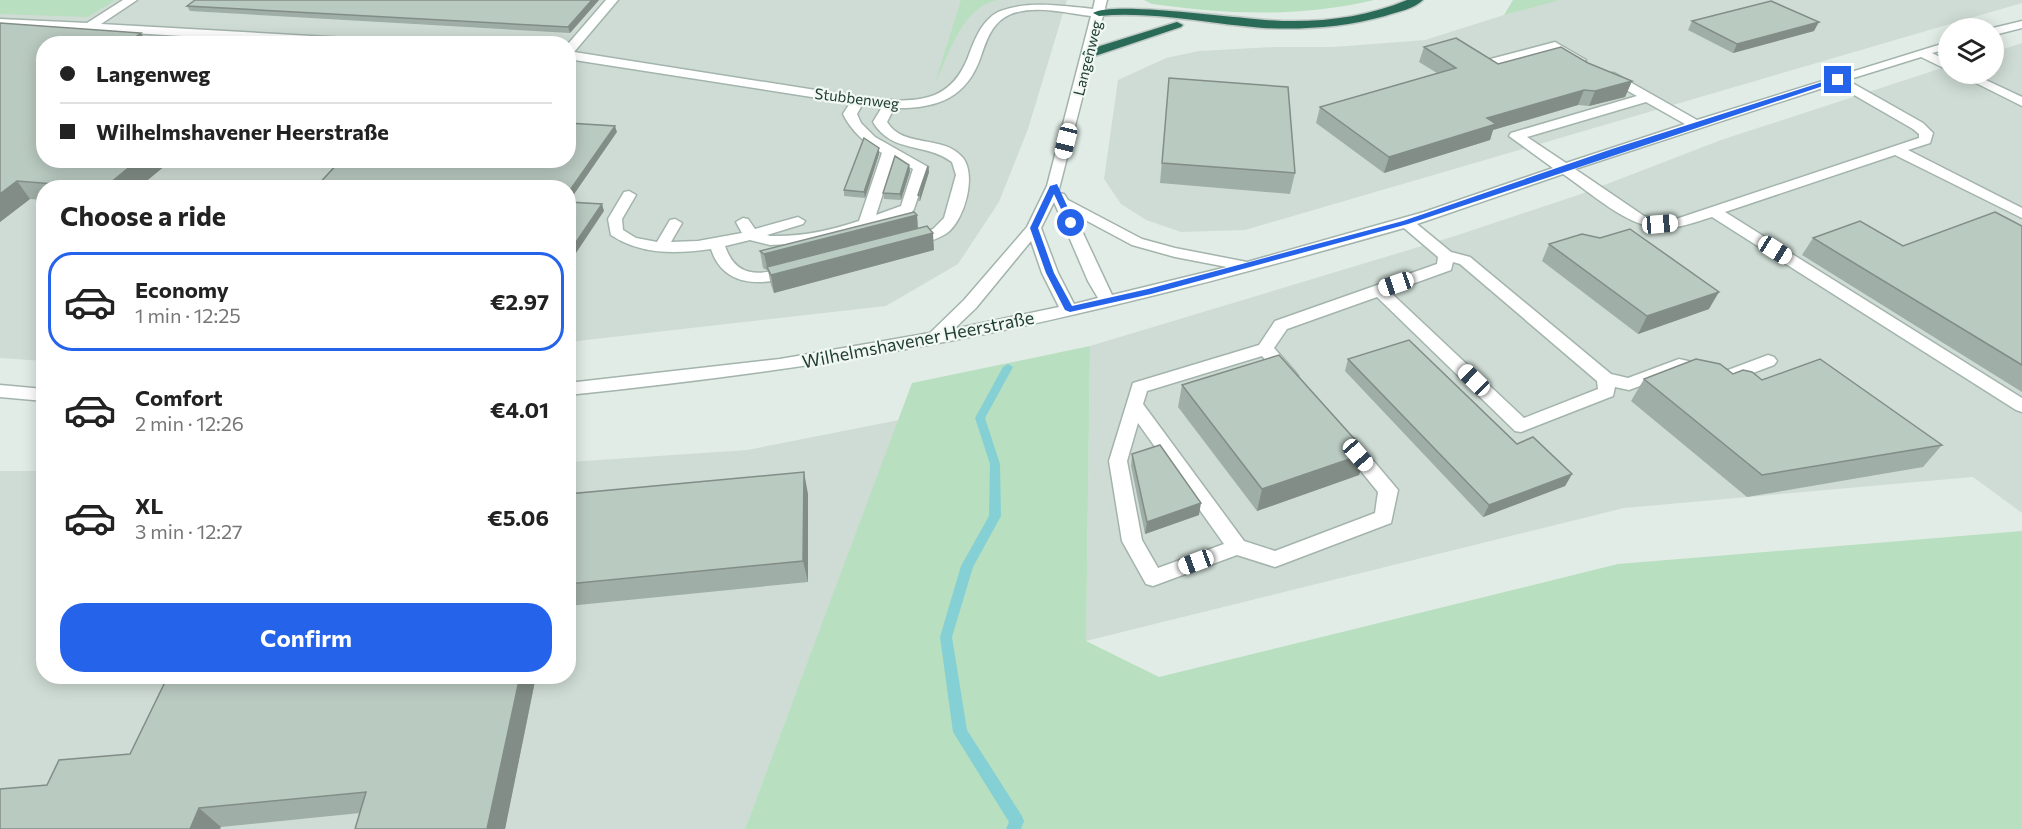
<!DOCTYPE html>
<html lang="en">
<head>
<meta charset="utf-8">
<style>
  :root { --surface:#fff; --page:#f2f2f2; --text:#222; --muted:#767676; --line:#e0e0e0; --accent:#2563eb }
  body { margin:0; font-family:Commissioner,sans-serif; background:var(--page); color:var(--text); height:100vh; display:flex; flex-direction:column; font-size:22px; white-space:nowrap }
  * { box-sizing:border-box; margin:0 }
  p { font-size:20px; color:var(--muted) }
  .icon { flex:none; width:33px; height:33px; fill:none; stroke:currentColor; stroke-width:2; stroke-linecap:round; stroke-linejoin:round }
  .map { position:relative; flex:1; overflow:hidden }
  .side { position:absolute; left:36px; top:180px; width:540px; height:504px; display:flex; flex-direction:column; background:var(--surface); border-radius:24px; box-shadow:0 3px 15px #0003 }
  .side>* { flex:none }
  .guide { position:absolute; left:36px; top:36px; width:540px; height:132px; border-radius:24px; box-shadow:0 3px 15px #0003; display:grid; align-content:center; height:132px; padding:0 24px; background:var(--surface) }
  .controls { position:absolute; left:1938px; top:18px; display:grid; gap:12px }
  .controls a { display:grid; place-items:center; width:66px; height:66px; border-radius:50%; background:var(--surface); box-shadow:0 3px 15px #0003; font-size:30px }
  .end { position:absolute; width:27px; height:27px; margin:-14px; border:8px solid #2563eb; background:#fff; box-shadow:0 0 0 3px #fff }
  .from { border-radius:50% }
  .car { position:absolute; width:18px; height:36px; margin:-18px -9px; border-radius:8px; box-shadow:0 0 4px 2px #0007; background:linear-gradient(#fff 24%,#345 0 40%,#fff 0 76%,#345 0 86%,#fff 0) }
  .guide b { display:flex; align-items:center; gap:21px; height:57px; font-size:22px }
  .guide b+b { border-top:2px solid var(--line) }
  .guide i { width:15px; height:15px; background:var(--text) }
  ul { padding:0; list-style:none }
  li { display:flex; align-items:center; gap:18px; height:99px; margin:0 12px 9px; padding:0 12px; border:3px solid transparent; border-radius:24px }
  li div { flex:1 }
  li b { display:block; font-size:22px }
  li em { font-style:normal; font-weight:700 }
  li.active { border-color:var(--accent) }
  li>.icon { width:54px; height:54px; stroke-width:1.5 }
  h2 { padding:0 24px; font-size:27px; line-height:72px }
  .button { display:flex; gap:12px; margin-top:auto; padding:12px 24px }
  .button a { flex:1; height:69px; border-radius:24px; background:var(--accent); color:#fff; font-size:24px; font-weight:700; line-height:69px; text-align:center }
  .map>svg:first-child { display:block }
  .built { fill:#cfdcd5; fill-rule:evenodd }
  .green { fill:#b8dfbf }
  .lines { fill:none; stroke-linecap:round; stroke-linejoin:round }
  .stream { fill:#85d0d4; fill-rule:evenodd }
  .minor-casing { stroke:#a3b4ad; stroke-width:3 }
  .highway-casing { stroke:#c1c9c6; stroke-width:3 }
  .minor { fill:#fff; fill-rule:evenodd }
  .highway { fill:#2a6b57; fill-rule:evenodd }
  .wall { fill:#9faea6 }
  .shaded-wall { fill:#828d87 }
  .building { fill:#b9cac1; stroke:#828d87; stroke-width:1.5 }
  .route { fill:#2563eb }
  .labels { text-anchor:middle; dominant-baseline:central; stroke-width:4.5; stroke-linejoin:round; paint-order:stroke }
  .far-street-label { font-size:15px; fill:#203e33; stroke:#f1f8f4 }
  .street-label { font-size:18px; fill:#203e33; stroke:#f1f8f4 }
</style>
</head>
<body>
<div class="map">
<svg width="2022" height="829" viewBox="0 0 2022 829">
  <rect width="100%" height="100%" fill="#e1ece6"/>
  <!-- built -->
  <path class="built" d="M0,0H1067L1028,129L999,202L958,264L886,306L569,342L568,188H44L43,361L0,358ZM44,44H568V160H44Z
    M1560,0H2022V3L1245,230L1181,232L1146,220L1121,204L1104,179L1118,80L1166,58L1199,51L1273,47H1333L1425,40L1542,3Z
    M2022,43V513L1973,477L1624,508L1086,641L1090,346L1455,236L1581,194L1721,140L1948,66V74H1994V52Z
    M899,420L745,829H0V471H43L44,676H568L569,462L747,450Z"/>
  <!-- green -->
  <path class="green" d="M0,0H115L88,17L0,14Z
    M961,0H997C961,8 950,53 935,83Z
    M1144,0H1374C1297,18 1229,14 1152,4Z
    M1513,0H1560L1504,15Z
    M1090,346L1086,641L1159,677L1618,564L2022,531V829H745L912,383Z"/>
  <g class="lines">
    <!-- stream -->
    <path class="stream" d="M1008,364L1013,367L985,418L1000,464L1001,516L973,567L952,637L967,730L1022,816L1024,821L1021,829H1006L1009,822L953,732L940,637L961,566L989,516L990,464L975,418L1003,367Z"/>
    <!-- minor casing -->
    <g class="minor-casing">
      <path id="minor" d="M123,0H137L101,24L382,40L388,44H312L0,25V19L87,23Z
        M606,0H618L574,52L866,98C915,103 952,105 970,52C976,36 983,20 998,12C1026,0 1063,6 1093,9L1095,0H1107L1058,193L1064,194L1068,200L1142,239L1175,248L1247,262L1424,212L1553,168L1509,136L1511,133L1637,96L1606,79L1604,76L1606,73H1614L1697,120L1948,42V49L1932,53L1948,61V70L1921,57L1847,80L1923,123L1933,133L1930,143L1908,150L2022,208V218L1895,155L1725,212L2022,398V412L2016,410L1712,217C1695,222 1679,229 1661,228C1627,227 1590,192 1563,174L1417,224L1451,252L1470,257L1611,374L1628,378L1679,359L1728,370L1768,355L1774,357L1777,361L1774,365L1729,382L1680,371L1629,390L1615,387L1613,396L1521,432L1515,431L1377,297L1287,329L1274,348L1295,372L1298,376L1295,380H1283L1262,356L1147,391L1143,404L1244,541L1275,551L1375,513L1378,492L1339,444L1341,439L1348,437L1355,439L1398,490L1391,523L1275,567L1237,555L1153,586L1146,584L1122,541L1109,461L1133,383L1259,345L1275,321L1437,264L1438,257L1404,228C1232,277 1059,323 883,353C779,371 674,384 568,395V383L780,359L930,333L964,300L1027,227L1047,186L1091,16C1066,13 1033,4 1009,15C992,23 987,39 981,56C967,98 937,109 894,108L887,122C903,149 944,134 963,158C977,176 964,221 947,233C937,240 923,243 912,246L904,241L907,238L933,229L944,218L956,175L952,162C925,142 892,154 873,122L882,107L862,105L857,114L861,123L875,137L928,167L914,209L912,212L855,232L810,243L770,245L750,240L725,246C737,281 762,274 792,267L800,272C795,278 785,279 778,280C748,286 721,280 711,249C675,254 641,255 611,235L608,219L624,192L629,191L636,195L622,219L623,230L636,238L657,242L670,220L675,219L682,223L671,242L698,241L742,233L736,222L743,218L748,219L755,229L798,217L805,221L803,224L767,235L770,236C801,237 829,231 859,221L882,153C865,143 852,132 843,114L850,103L568,59V44ZM1835,84L1913,129L1919,134V138L1676,219L1660,220L1644,216L1575,169ZM1646,102L1685,124L1566,163L1527,137ZM894,159L913,169L901,206L876,215ZM1054,202L1088,281L1098,298L1074,304L1058,273L1041,228ZM1074,214L1132,245L1175,257L1227,267L1112,295ZM1031,241L1042,273L1059,307L954,329L976,308ZM1453,262L1460,264L1597,381L1598,389L1524,418L1390,292L1451,270ZM1138,423L1224,544L1158,568L1142,540L1127,461Z
        M2022,21V28L1994,35L1993,28Z
        M1555,42L1586,60L1580,64L1553,50L1483,69L1477,65L1479,62Z
        M1958,74H1973L2022,97V106Z
        M0,385L44,389V401L0,397Z"/>
    </g>
    <!-- highway casing -->
    <g class="highway-casing">
      <path id="highway" d="M1407,0H1423C1414,9 1397,12 1385,16C1346,27 1303,30 1263,28C1208,24 1155,11 1099,16L1093,13C1114,0 1251,21 1285,21C1327,22 1369,16 1407,0Z
        M1177,22L1183,25L1181,27L1092,57L1088,58L1082,54L1084,51Z"/>
    </g>
    <!-- minor -->
    <use href="#minor" class="minor"/>
    <!-- highway -->
    <use href="#highway" class="highway"/>
  </g>
  <!-- wall -->
  <path class="wall" d="M599,0L570,33L190,11L187,6Z
    M1692,21L1814,31L1733,53L1688,30Z
    M0,23L141,33L147,44H44V160H172L138,188H44V200L30,199L0,222Z
    M1424,47L1498,64L1588,63L1632,81L1625,97L1589,106L1578,105L1493,130L1490,140L1384,173L1316,123L1320,107L1437,73L1419,62Z
    M1169,78L1295,173L1290,194L1160,183Z
    M879,154L865,198L844,196V190Z
    M928,166L929,172L920,201H918V195Z
    M910,171L901,200L884,199L883,193Z
    M917,215L918,229L934,250L774,293L771,285L768,271L763,268L760,251Z
    M2022,226V392L1802,255L1813,238L1903,246Z
    M1549,244L1709,309L1638,334L1542,261Z
    M1348,359L1517,444L1572,474L1565,486L1483,517L1345,371Z
    M1733,374L1762,380L1942,445L1923,467L1747,497L1631,401L1644,379Z
    M1182,385L1367,453L1359,475L1257,511L1178,407Z
    M1132,454L1199,515L1145,534L1131,466Z
    M568,494H808V582L568,606Z
    M168,676H536L505,829H355L360,813L221,827L47,785L130,754Z"/>
  <!-- shaded-wall -->
  <path class="shaded-wall" d="M592,0H599L570,33L568,27Z
    M1819,22L1814,31L1733,53L1737,44Z
    M141,33L147,44H125Z
    M1632,81L1625,97L1589,106L1595,91Z
    M1584,90L1578,105L1493,130L1490,140L1384,173L1389,157L1487,118Z
    M615,126L617,132L568,203V193Z
    M879,148V154L865,198L864,192Z
    M138,160H172L138,188H104Z
    M909,165L910,171L901,200L900,194Z
    M928,166L929,172L920,201V195Z
    M17,181L30,199L0,222V194Z
    M602,204L604,211L568,265V254Z
    M917,215L918,232L767,267L768,271L764,254Z
    M933,233L934,250L774,293L771,275Z
    M1719,292L1709,309L1638,334L1647,316Z
    M1367,453L1359,475L1257,511L1262,489Z
    M804,472L808,494V582L803,561Z
    M1572,474L1565,486L1483,517L1489,505Z
    M1201,503L1199,515L1145,534L1147,522Z
    M520,676H536L505,829H487Z
    M199,808L221,827L220,829H190Z"/>
  <!-- building -->
  <path class="building" d="M195,0H592L568,27L187,6Z
    M1771,1L1819,22L1737,44L1692,21Z
    M0,23L141,33L125,44H44V160H138L104,188L17,181L0,194Z
    M1456,38L1498,64L1561,47L1588,63L1632,81L1595,91L1584,90L1487,118L1496,124L1389,157L1320,107L1456,68L1424,47Z
    M1169,78L1288,87L1295,173L1162,163Z
    M568,123L615,126L568,193V188H315L341,160H568Z
    M864,138L879,148L864,192L844,190Z
    M895,156L909,165L900,194L883,193Z
    M928,166L920,195H918Z
    M568,202L602,204L568,254Z
    M914,212L917,215L764,254L760,251Z
    M1995,212L2022,226V365L1813,238L1860,221L1903,246Z
    M927,226L933,233L771,275L767,267Z
    M1630,229L1719,292L1647,316L1549,244L1582,234L1600,238Z
    M1409,340L1517,444L1533,437L1572,474L1489,505L1348,359Z
    M1279,355L1367,453L1262,489L1182,385Z
    M1696,359L1720,364L1733,374L1743,370L1752,372L1762,380L1820,359L1942,445L1762,475L1644,379Z
    M1160,445L1201,503L1147,522L1132,454Z
    M804,472L803,561L568,584V494Z
    M168,676H520L487,829H355L366,792L199,808L190,829H0V789L47,785L59,760L130,754Z"/>
  <!-- route -->
  <path class="route" d="M1835,78L1841,80L1408,224L1151,294L1070,312L1065,310L1046,273L1030,228L1050,186L1057,184L1075,223L1068,224L1054,194L1038,228L1054,273L1072,306L1148,289L1403,221L1612,149Z"/>
  <g class="labels">
    <!-- far-street labels -->
    <g class="far-street-label">
      <text transform="translate(1087 58) rotate(-76)">Langenweg</text>
      <text transform="translate(857 98) rotate(7)">Stubbenweg</text>
    </g>
    <!-- street labels -->
    <g class="street-label">
      <text transform="translate(918 339) rotate(-11)">Wilhelmshavener Heerstraße</text>
    </g>
  </g>
</svg>
<div class="controls">
<a><svg class="icon" aria-label="layers" viewBox="0 0 24 24"><path d="M12 4l9 5-9 5-9-5zM3 14l9 5 9-5"/></svg></a>
</div>
<i class="end from" style="left:1071px;top:223px"></i>
<i class="end" style="left:1838px;top:80px"></i>
<i class="car" style="left:1066px;top:141px;rotate:194deg"></i>
<i class="car" style="left:1660px;top:224px;rotate:85deg"></i>
<i class="car" style="left:1775px;top:250px;rotate:122deg"></i>
<i class="car" style="left:1396px;top:284px;rotate:251deg"></i>
<i class="car" style="left:1474px;top:380px;rotate:314deg"></i>
<i class="car" style="left:1358px;top:455px;rotate:139deg"></i>
<i class="car" style="left:1196px;top:562px;rotate:250deg"></i>
<div class="guide">
<b><i class="from"></i>Langenweg</b>
<b><i></i>Wilhelmshavener Heerstraße</b>
</div>
<section class="side">
<h2>Choose a ride</h2>
<ul>
<li class="active"><svg class="icon" aria-label="car" viewBox="0 0 24 24"><path d="M5 17H2v-5l4-1 3-4h7l3 4 3 1v5h-3M9 17h6M6 11h13"/><circle cx="7" cy="17" r="2"/><circle cx="17" cy="17" r="2"/></svg><div><b>Economy</b><p>1 min · 12:25</p></div><em>€2.97</em></li>
<li><svg class="icon" aria-label="car" viewBox="0 0 24 24"><path d="M5 17H2v-5l4-1 3-4h7l3 4 3 1v5h-3M9 17h6M6 11h13"/><circle cx="7" cy="17" r="2"/><circle cx="17" cy="17" r="2"/></svg><div><b>Comfort</b><p>2 min · 12:26</p></div><em>€4.01</em></li>
<li><svg class="icon" aria-label="car" viewBox="0 0 24 24"><path d="M5 17H2v-5l4-1 3-4h7l3 4 3 1v5h-3M9 17h6M6 11h13"/><circle cx="7" cy="17" r="2"/><circle cx="17" cy="17" r="2"/></svg><div><b>XL</b><p>3 min · 12:27</p></div><em>€5.06</em></li>
</ul>
<div class="button"><a>Confirm</a></div>
</section>
</div>
</body>
</html>
